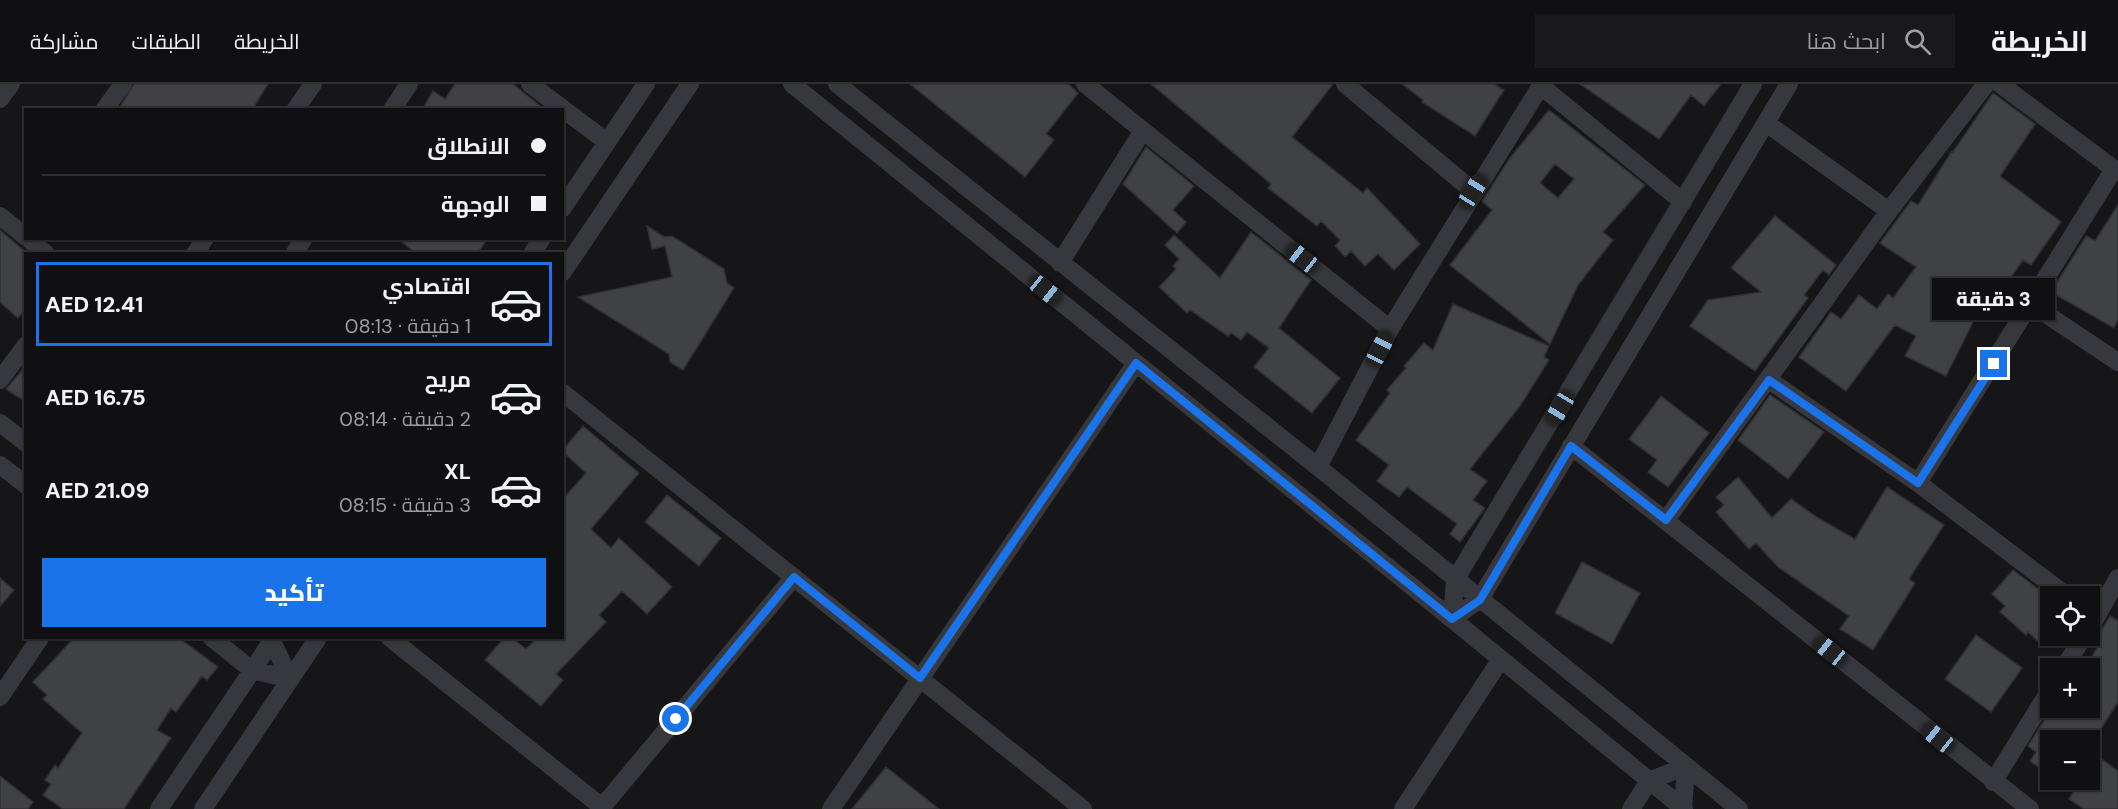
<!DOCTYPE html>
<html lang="ar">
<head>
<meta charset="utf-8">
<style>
  :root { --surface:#101012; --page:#19191b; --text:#f1f3f6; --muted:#9c9d9f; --line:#303032; --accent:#1a73e8 }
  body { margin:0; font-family:"DM Sans",Cairo,sans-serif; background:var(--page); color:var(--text); direction:rtl; height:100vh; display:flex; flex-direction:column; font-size:22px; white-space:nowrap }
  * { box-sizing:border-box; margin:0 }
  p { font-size:20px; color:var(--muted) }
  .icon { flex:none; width:33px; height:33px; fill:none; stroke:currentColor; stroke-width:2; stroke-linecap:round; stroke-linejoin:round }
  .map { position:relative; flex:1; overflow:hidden; direction:ltr }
  .side { position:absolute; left:24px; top:168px; width:540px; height:387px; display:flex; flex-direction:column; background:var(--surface); border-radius:0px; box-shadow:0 2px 4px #0004,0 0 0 2px var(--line); direction:rtl }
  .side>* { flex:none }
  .guide { position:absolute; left:24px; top:24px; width:540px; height:132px; border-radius:0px; box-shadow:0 2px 4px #0004,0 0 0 2px var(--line); direction:rtl; display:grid; align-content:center; height:132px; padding:0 18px; background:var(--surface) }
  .controls { position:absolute; left:2040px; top:502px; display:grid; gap:12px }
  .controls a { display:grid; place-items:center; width:60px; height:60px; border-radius:0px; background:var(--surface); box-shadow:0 2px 4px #0004,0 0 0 2px var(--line); font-size:30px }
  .end { position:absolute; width:27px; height:27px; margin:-14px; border:8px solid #1a73e8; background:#fff; box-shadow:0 0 0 3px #fff }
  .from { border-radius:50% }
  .bubble { position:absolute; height:42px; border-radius:0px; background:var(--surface); box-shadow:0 2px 4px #0004,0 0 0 2px var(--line); font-size:20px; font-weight:800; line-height:42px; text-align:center; direction:rtl }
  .car { position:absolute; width:18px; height:36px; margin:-18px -9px; border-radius:8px; box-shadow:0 0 4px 2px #0007; background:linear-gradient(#222 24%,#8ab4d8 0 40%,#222 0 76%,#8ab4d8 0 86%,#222 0) }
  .guide b { display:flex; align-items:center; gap:21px; height:57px; font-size:22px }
  .guide b+b { border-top:2px solid var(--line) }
  .guide i { width:15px; height:15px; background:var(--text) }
  ul { padding:10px 0 0; list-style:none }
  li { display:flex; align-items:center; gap:18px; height:84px; margin:0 12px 9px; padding:0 6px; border:3px solid transparent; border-radius:0px }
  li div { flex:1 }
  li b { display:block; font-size:22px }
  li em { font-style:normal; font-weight:800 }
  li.on { border-color:var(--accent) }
  li>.icon { width:54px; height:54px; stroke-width:1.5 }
  .primary-button { display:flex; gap:12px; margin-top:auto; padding:12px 18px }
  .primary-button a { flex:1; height:69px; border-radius:0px; background:var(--accent); color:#fff; font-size:24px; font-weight:800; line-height:69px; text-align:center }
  header { display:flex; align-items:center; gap:36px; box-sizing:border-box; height:84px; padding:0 30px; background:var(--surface); border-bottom:2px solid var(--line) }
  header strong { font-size:28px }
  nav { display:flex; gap:33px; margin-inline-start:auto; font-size:21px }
  .search { width:420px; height:54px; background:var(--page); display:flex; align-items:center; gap:15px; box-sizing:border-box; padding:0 21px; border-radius:0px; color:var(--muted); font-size:22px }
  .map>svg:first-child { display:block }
  .building { fill:#404145; stroke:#303034; stroke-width:1.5; fill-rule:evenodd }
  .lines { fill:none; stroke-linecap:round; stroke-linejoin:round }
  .street { stroke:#37383d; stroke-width:18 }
  .route { stroke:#1a73e8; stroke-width:8 }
</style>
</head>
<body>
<header>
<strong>الخريطة</strong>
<div class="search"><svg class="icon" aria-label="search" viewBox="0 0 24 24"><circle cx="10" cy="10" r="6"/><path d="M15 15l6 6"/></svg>ابحث هنا</div>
<nav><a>الخريطة</a><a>الطبقات</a><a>مشاركة</a></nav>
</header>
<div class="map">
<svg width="2118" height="725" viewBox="0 0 2118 725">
  <rect width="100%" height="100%" fill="#161618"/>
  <!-- building -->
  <path class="building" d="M134,0H268L252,26H118Z
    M455,0H513L545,26H422L433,7L445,15Z
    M910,0H1068L1078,9L1046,50L1054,56L1025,93Z
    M1151,0H1333L1292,53L1363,109L1367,104L1420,160L1394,186L1378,170L1365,182L1351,167L1345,173L1335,162L1340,156L1321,137L1317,142L1268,104L1271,100Z
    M1402,0H1494L1504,6L1475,52L1422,18L1423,16Z
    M1580,0H1721L1704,22L1691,11L1659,55Z
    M1993,9L2035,40L2000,92L2061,138L2031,181L2023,176L1984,232L1978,228L1946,292L1905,272L1916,252L1895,241L1846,307L1799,273L1831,228L1841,235L1859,211L1877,225L1888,210L1893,214L1916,183L1880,159L1911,117L1918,121L1952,67L1953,68Z
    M1549,26L1645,101L1603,148L1613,156L1578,201L1550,260L1450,181L1492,126L1482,117L1510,74ZM1555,80L1574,95L1558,114L1540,99Z
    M1146,63L1194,102L1173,126L1186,138L1177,149L1123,100Z
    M2118,121V235L2114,244L2051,208L2086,152L2095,157Z
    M1775,132L1836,181L1829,191L1823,186L1804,211L1808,214L1755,287L1690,242L1708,216L1761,208L1731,184Z
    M647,142L664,153L672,152L724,185L727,199L734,204L683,286L670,278L669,270L578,213L672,193L665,162L652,165Z
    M0,146L28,170H26V225L18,234L0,218Z
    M1251,148L1311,196L1279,244L1340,294L1312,329L1254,283L1269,264L1247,248L1241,256L1231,249L1228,252L1190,226L1187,229L1159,203L1176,185L1173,182L1179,175L1165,161L1174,151L1220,194Z
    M397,154H488L477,170H417Z
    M1453,220L1549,262L1544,273L1549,276L1520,322L1470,385L1487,397L1473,416L1485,424L1460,458L1450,450L1457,440L1407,403L1399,413L1377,397L1389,381L1356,356L1390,309L1387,306L1406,284L1404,282L1424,259L1433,266Z
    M26,281V318L6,305Z
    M1770,311L1824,348L1788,395L1738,356Z
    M1661,312L1709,349L1668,403L1648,388L1657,376L1629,355Z
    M583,342L639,389L591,445L611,464L619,454L672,503L647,530L622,507L599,531L606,538L556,590L563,596L541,622L485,576L504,554H512L526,565L537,554H562V416L586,389L562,367Z
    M1738,393L1772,434L1791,415L1818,434L1855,455L1887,403L1944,441L1909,495L1915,499L1873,566L1840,545L1849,532L1778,483L1756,459L1749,465L1716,428L1724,421L1716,413Z
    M667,411L721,454L699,482L645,438Z
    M1582,478L1640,509L1612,560L1555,529Z
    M2013,486L2050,514V548L2040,559L2028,548L2026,551L2000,528L2005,522L1992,510Z
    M0,494L14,506L0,522Z
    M2110,532L2118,537V618L2093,657H2050V691L2030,677L2036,668L2028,662L2052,624H2090V576L2099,560L2094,558Z
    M1976,551L2022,584L1991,628L1945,595Z
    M74,554H179L218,583L207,596L202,592L176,628L171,624L157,646L171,654L124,725H63L43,711L51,700L45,696L55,681L58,684L82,649L43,615L47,611L33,598Z
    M2090,667L2118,687V725H2084L2069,715L2074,707L2058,696H2090Z
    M886,683L939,725H852Z
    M0,692L33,718L28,725H0Z"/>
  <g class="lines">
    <!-- street -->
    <path class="street" d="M530,0L607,58
      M792,0L1452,535L1480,515L1789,0
      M837,0L1318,383L1739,725
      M1085,0L1390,245
      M1345,0L1473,107
      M2000,0L2118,88
      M1541,2L1683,118
      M0,15L11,0
      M104,26L123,0
      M295,26L313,0
      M392,26L409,0
      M1766,39L1889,127
      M562,125L646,0
      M0,132L26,153
      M28,154L46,170
      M195,170L205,154
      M294,170L304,154
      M532,170L542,154
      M1060,179L1142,48
      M562,189L690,0
      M2031,220L2118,278
      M0,296L26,261
      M1769,296L1918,399L2068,513
      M562,308L1083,725
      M0,339L26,359
      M1571,362L2030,725
      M0,381L26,401
      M1318,383L1390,245L1542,0
      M1918,399L2114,85
      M1666,436L1889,127L1986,0
      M2090,544L2118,494
      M212,554L252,586L290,595
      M268,554L272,557L290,595
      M390,554L602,723L794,493
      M2063,585L2084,552
      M0,613L40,554
      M1993,698L2050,606
      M159,725L274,554
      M203,725L318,554
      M831,725L1136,279
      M1403,725L1501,575
      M1631,725L1649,697L1686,682L1683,725
      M1684,725L1452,535L1455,496L1753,0"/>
  </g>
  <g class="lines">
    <!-- route -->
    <path class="route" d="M676,635L794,493L920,594L1136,279L1452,535L1480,516L1571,362L1666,436L1769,296L1918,399L1994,280"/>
  </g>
</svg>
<div class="controls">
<a><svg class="icon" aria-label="locate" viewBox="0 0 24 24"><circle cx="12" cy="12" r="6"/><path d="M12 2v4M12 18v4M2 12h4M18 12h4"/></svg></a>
<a>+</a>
<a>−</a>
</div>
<i class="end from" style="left:676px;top:635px"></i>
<i class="end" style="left:1994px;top:280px"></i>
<div class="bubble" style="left:1932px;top:194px;width:123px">3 دقيقة</div>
<i class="car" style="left:1473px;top:107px;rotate:32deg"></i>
<i class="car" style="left:1302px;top:174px;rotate:308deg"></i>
<i class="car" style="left:1045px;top:206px;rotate:129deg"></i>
<i class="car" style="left:1380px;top:265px;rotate:27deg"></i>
<i class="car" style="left:1560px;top:324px;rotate:211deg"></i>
<i class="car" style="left:1830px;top:567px;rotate:309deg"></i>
<i class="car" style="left:1938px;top:654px;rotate:309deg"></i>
<div class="guide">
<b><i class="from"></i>الانطلاق</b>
<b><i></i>الوجهة</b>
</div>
<section class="side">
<ul>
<li class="on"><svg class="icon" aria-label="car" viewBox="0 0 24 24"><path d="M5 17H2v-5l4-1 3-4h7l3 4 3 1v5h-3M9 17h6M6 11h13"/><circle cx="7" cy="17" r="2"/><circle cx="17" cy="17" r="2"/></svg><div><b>اقتصادي</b><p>1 دقيقة · 08:13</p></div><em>AED 12.41</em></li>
<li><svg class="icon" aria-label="car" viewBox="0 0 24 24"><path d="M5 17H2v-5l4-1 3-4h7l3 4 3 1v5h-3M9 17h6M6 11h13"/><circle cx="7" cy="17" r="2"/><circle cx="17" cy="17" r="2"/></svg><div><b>مريح</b><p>2 دقيقة · 08:14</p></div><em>AED 16.75</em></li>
<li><svg class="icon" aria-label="car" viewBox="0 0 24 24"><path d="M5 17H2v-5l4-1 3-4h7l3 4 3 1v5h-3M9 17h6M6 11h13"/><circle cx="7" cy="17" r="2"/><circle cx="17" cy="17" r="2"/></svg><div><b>XL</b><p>3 دقيقة · 08:15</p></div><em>AED 21.09</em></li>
</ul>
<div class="primary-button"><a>تأكيد</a></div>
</section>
</div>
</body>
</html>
